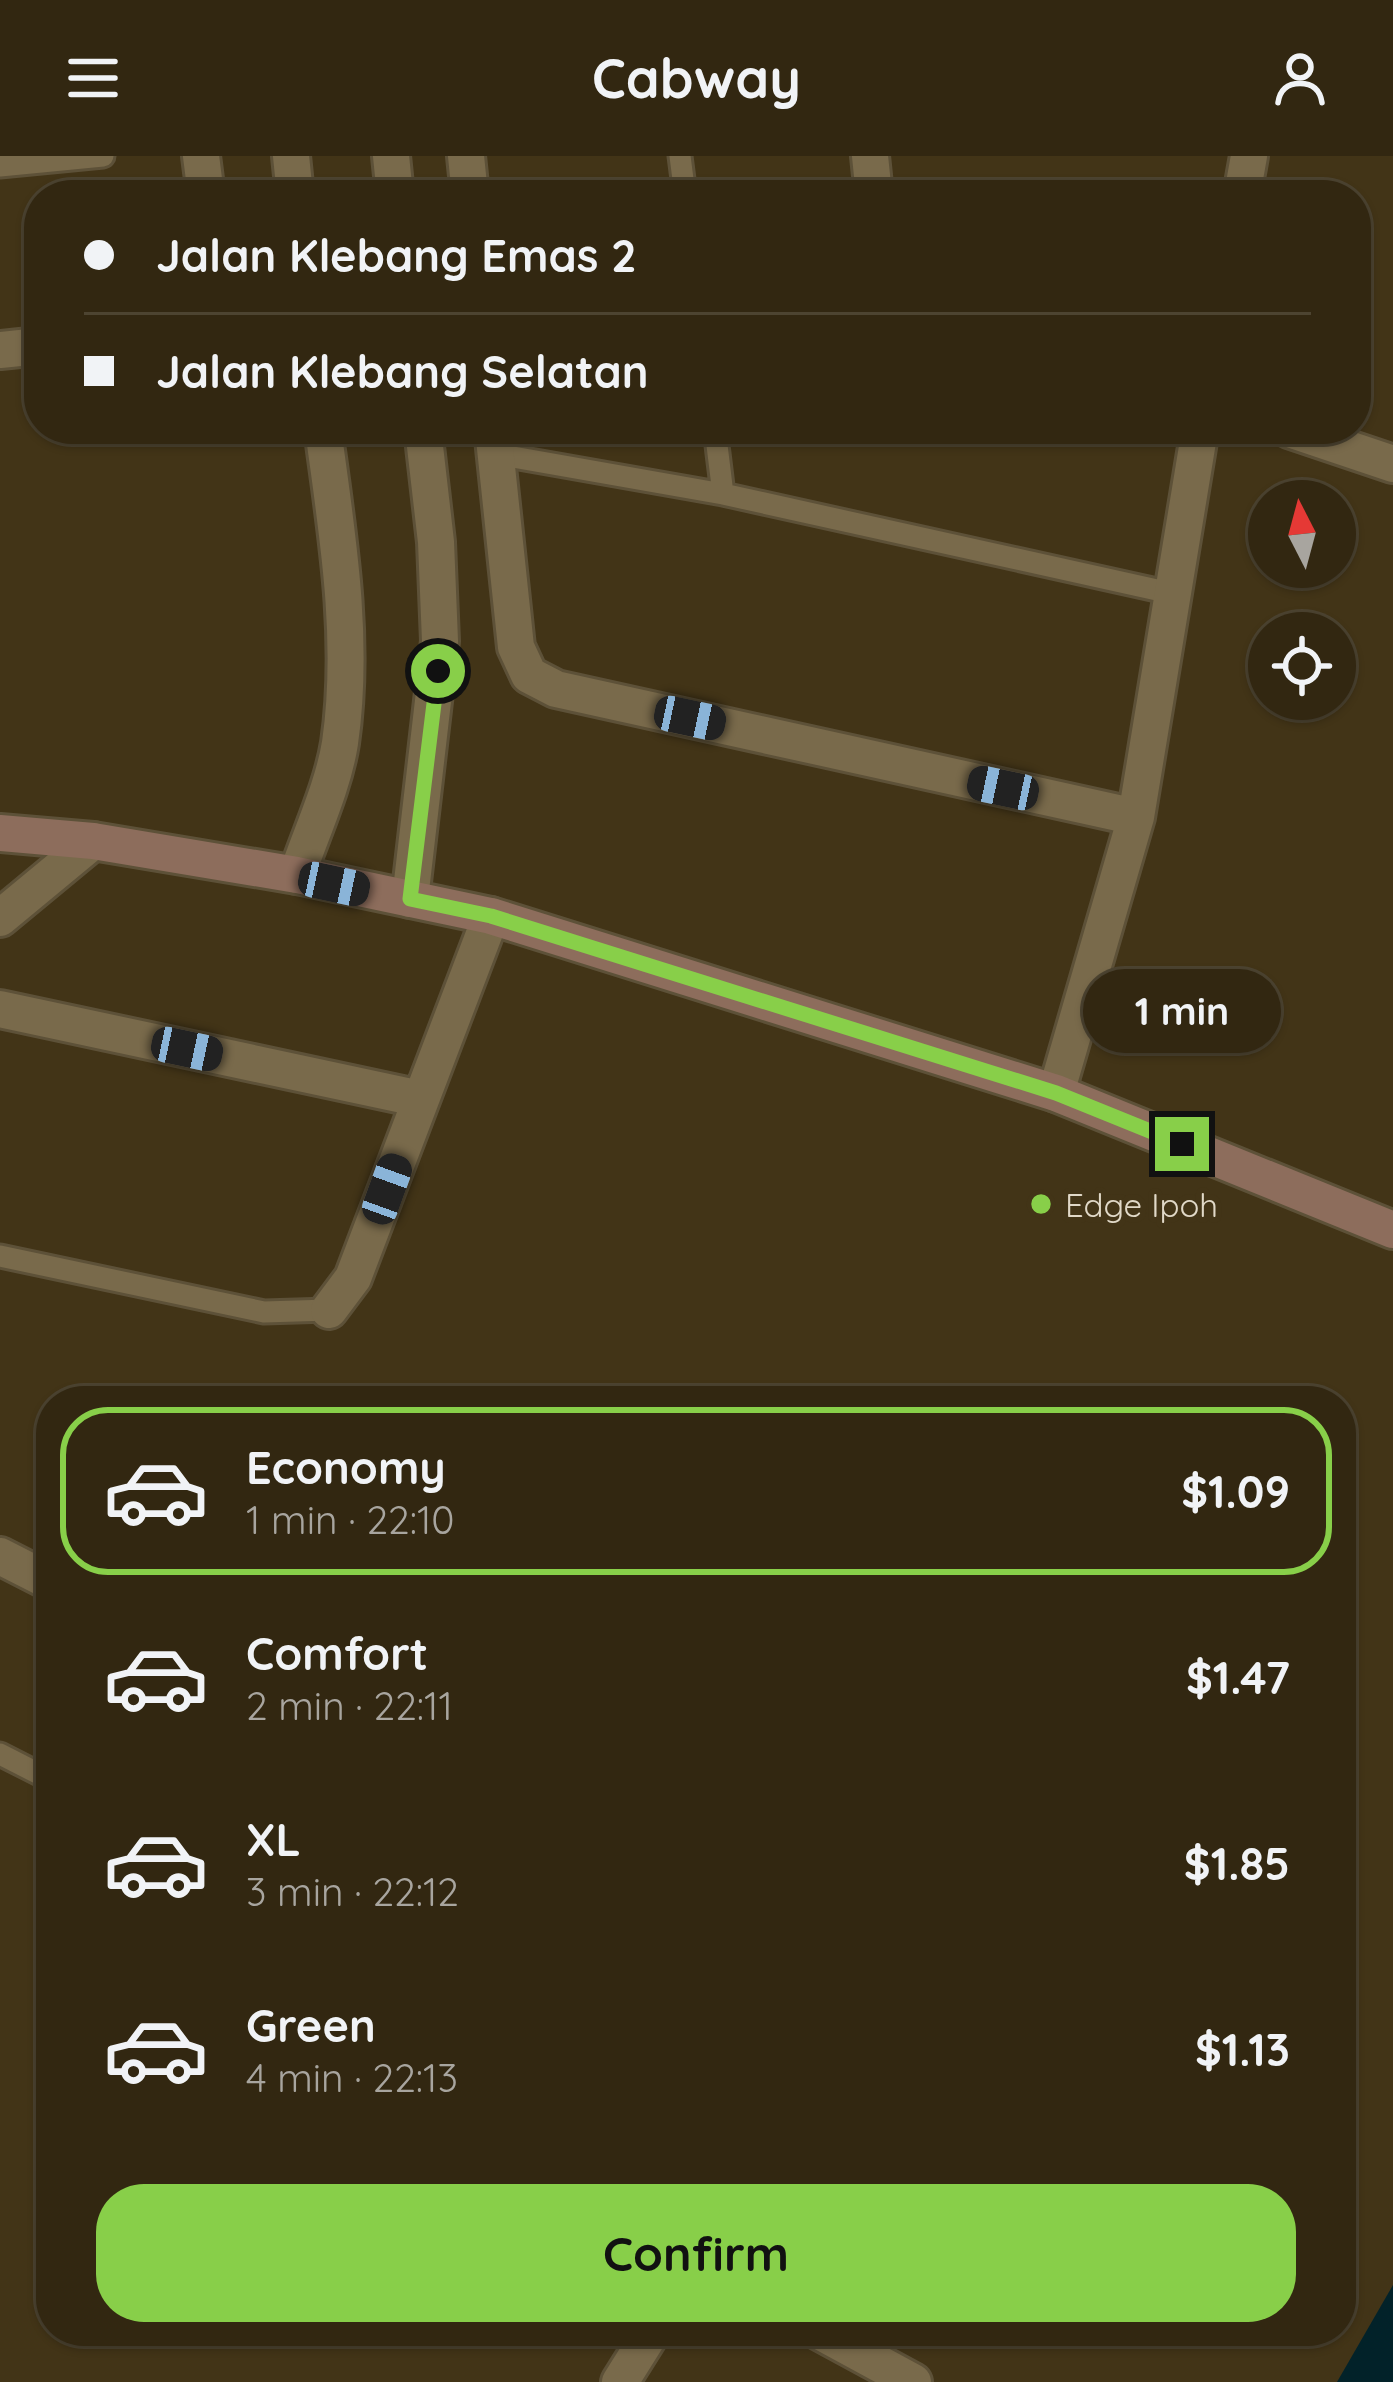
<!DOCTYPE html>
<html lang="en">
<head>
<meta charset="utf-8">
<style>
  :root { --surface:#322711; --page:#3a2f1a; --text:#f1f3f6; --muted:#a8a59f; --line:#4d4431; --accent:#88cf49 }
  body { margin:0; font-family:Quicksand,sans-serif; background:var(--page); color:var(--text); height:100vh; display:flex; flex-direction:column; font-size:45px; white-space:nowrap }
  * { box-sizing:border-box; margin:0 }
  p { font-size:39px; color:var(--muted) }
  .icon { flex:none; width:66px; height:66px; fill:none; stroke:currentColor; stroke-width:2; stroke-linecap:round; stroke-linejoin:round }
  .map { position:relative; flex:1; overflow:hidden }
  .side { position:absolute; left:36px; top:1230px; width:1320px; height:960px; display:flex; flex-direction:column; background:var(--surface); border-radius:48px; box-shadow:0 3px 9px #0004,0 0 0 3px var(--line) }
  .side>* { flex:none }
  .banner { position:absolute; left:24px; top:24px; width:1347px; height:264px; border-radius:48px; box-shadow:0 3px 9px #0004,0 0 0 3px var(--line); display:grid; align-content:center; height:264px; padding:0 60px; background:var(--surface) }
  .needle { width:78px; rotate:354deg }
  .tools { position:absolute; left:1248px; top:324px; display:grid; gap:24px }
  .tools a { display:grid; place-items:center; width:108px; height:108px; border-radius:50%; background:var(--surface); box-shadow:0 3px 9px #0004,0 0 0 3px var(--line); font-size:60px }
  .end { position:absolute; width:54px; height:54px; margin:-27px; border:15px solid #88cf49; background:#111; box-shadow:0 0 0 6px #111 }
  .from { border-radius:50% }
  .bubble { position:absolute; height:84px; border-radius:42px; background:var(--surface); box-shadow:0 3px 9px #0004,0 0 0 3px var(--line); font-size:39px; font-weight:800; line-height:84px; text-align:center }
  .car { position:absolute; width:36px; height:72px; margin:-36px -18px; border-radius:15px; box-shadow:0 0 9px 3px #0007; background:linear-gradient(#222 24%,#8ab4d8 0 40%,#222 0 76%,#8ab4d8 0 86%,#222 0) }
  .banner b { display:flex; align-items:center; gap:42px; height:114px; font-size:45px }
  .banner b+b { border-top:3px solid var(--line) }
  .banner i { width:30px; height:30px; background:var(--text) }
  ul { padding:21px 0 0; list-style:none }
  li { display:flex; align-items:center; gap:36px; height:168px; margin:0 24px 18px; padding:0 36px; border:6px solid transparent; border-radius:48px }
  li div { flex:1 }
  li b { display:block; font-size:45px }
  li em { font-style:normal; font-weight:800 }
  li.selected { border-color:var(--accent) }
  li>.icon { width:108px; height:108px; stroke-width:1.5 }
  .action { display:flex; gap:24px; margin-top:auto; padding:24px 60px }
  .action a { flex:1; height:138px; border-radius:48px; background:var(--accent); color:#111; font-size:48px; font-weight:800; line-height:138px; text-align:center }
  header { display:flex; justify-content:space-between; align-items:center; height:156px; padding:0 60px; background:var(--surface); font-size:54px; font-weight:800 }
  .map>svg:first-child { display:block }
  .water { fill:#022229 }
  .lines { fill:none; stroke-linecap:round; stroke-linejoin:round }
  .lane-casing { stroke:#5d5138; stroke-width:27 }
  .street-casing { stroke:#5d5138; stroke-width:42 }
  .secondary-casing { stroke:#5d5138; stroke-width:42 }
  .lane { stroke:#796a4b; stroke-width:21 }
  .street { stroke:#796a4b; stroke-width:36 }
  .secondary { stroke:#8d6d5c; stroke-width:36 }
  .route { stroke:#88cf49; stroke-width:15 }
  .poi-dot { fill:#88cf49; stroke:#423417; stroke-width:4.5 }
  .labels { text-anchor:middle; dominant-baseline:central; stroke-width:12; stroke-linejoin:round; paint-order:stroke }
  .poi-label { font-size:33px; fill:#e1d9c8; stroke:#423417; text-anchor:start }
</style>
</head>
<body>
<header><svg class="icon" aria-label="menu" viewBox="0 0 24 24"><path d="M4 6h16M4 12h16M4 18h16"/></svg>Cabway<svg class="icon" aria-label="person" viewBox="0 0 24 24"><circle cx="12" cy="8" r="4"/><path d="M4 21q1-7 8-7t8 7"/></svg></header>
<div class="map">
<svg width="1393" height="2226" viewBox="0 0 1393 2226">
  <rect width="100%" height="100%" fill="#423417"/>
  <!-- water -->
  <path class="water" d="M1393,2129V2226H1337Z"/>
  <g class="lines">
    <!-- lane casing -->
    <g class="lane-casing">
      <path id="lane" d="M680,0L685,39
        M0,10L103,0
        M715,273L723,338
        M496,298L723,338L1175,438
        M0,1100L264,1156L329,1154
        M0,1598L51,1624"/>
    </g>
    <!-- street casing -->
    <g class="street-casing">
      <path id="street" d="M201,0L206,39
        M291,0L295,39
        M391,0L395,39
        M466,0L470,39
        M870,0L874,39
        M1242,39L1249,0
        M0,194L39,190
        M493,273L516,491L529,519L556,533L1136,661
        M1289,273L1393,308
        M297,719C311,677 333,631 340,587C355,483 337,376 323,273
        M410,743L440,485L436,386L423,273
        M0,762L93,685
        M0,853L421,943
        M1056,937L1136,661L1200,273
        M329,1154L353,1122L491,760
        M0,1400L51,1426
        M819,2175L913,2226
        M620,2226L652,2175"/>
    </g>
    <!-- secondary casing -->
    <g class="secondary-casing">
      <path id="secondary" d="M0,677L93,685L297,719L491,760L1056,937L1393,1074"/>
    </g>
    <!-- lane -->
    <use href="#lane" class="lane"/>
    <!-- street -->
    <use href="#street" class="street"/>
    <!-- secondary -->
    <use href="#secondary" class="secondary"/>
  </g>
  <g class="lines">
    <!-- route -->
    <path class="route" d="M438,515L410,743L491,760L1056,937L1182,988"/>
  </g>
  <!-- markers -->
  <circle class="poi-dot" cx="1041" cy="1048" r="12"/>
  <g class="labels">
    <!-- poi labels -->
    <g class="poi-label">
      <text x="1065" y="1048">Edge Ipoh</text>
    </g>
  </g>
</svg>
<div class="tools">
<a><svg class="needle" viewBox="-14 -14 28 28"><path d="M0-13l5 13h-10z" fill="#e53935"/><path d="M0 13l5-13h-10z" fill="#a8a59f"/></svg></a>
<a><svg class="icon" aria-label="locate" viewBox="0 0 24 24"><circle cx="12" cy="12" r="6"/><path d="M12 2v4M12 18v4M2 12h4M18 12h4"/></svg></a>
</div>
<i class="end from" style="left:438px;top:515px"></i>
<i class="end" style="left:1182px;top:988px"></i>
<div class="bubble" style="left:1083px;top:813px;width:198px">1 min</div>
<i class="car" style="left:690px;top:562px;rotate:102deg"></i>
<i class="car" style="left:1003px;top:632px;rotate:282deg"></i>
<i class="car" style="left:334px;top:728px;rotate:102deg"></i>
<i class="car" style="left:187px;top:893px;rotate:102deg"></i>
<i class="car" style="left:387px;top:1033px;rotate:20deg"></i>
<div class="banner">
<b><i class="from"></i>Jalan Klebang Emas 2</b>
<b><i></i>Jalan Klebang Selatan</b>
</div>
<section class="side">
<ul>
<li class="selected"><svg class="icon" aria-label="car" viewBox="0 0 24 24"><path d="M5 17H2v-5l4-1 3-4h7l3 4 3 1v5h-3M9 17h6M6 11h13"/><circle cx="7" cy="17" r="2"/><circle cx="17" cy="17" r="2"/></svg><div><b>Economy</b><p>1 min · 22:10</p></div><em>$1.09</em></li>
<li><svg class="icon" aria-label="car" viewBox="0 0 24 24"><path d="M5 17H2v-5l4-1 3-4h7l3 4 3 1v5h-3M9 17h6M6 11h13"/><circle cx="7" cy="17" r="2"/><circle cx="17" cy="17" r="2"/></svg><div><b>Comfort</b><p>2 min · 22:11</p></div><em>$1.47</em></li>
<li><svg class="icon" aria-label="car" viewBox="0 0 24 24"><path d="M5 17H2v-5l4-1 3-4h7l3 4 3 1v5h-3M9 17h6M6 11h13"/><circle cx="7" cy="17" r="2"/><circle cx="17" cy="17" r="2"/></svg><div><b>XL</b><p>3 min · 22:12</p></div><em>$1.85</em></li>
<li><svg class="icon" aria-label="car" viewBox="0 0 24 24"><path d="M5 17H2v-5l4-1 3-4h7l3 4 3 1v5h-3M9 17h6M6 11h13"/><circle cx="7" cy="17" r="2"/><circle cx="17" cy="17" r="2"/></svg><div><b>Green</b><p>4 min · 22:13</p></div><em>$1.13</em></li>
</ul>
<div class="action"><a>Confirm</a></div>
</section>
</div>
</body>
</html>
